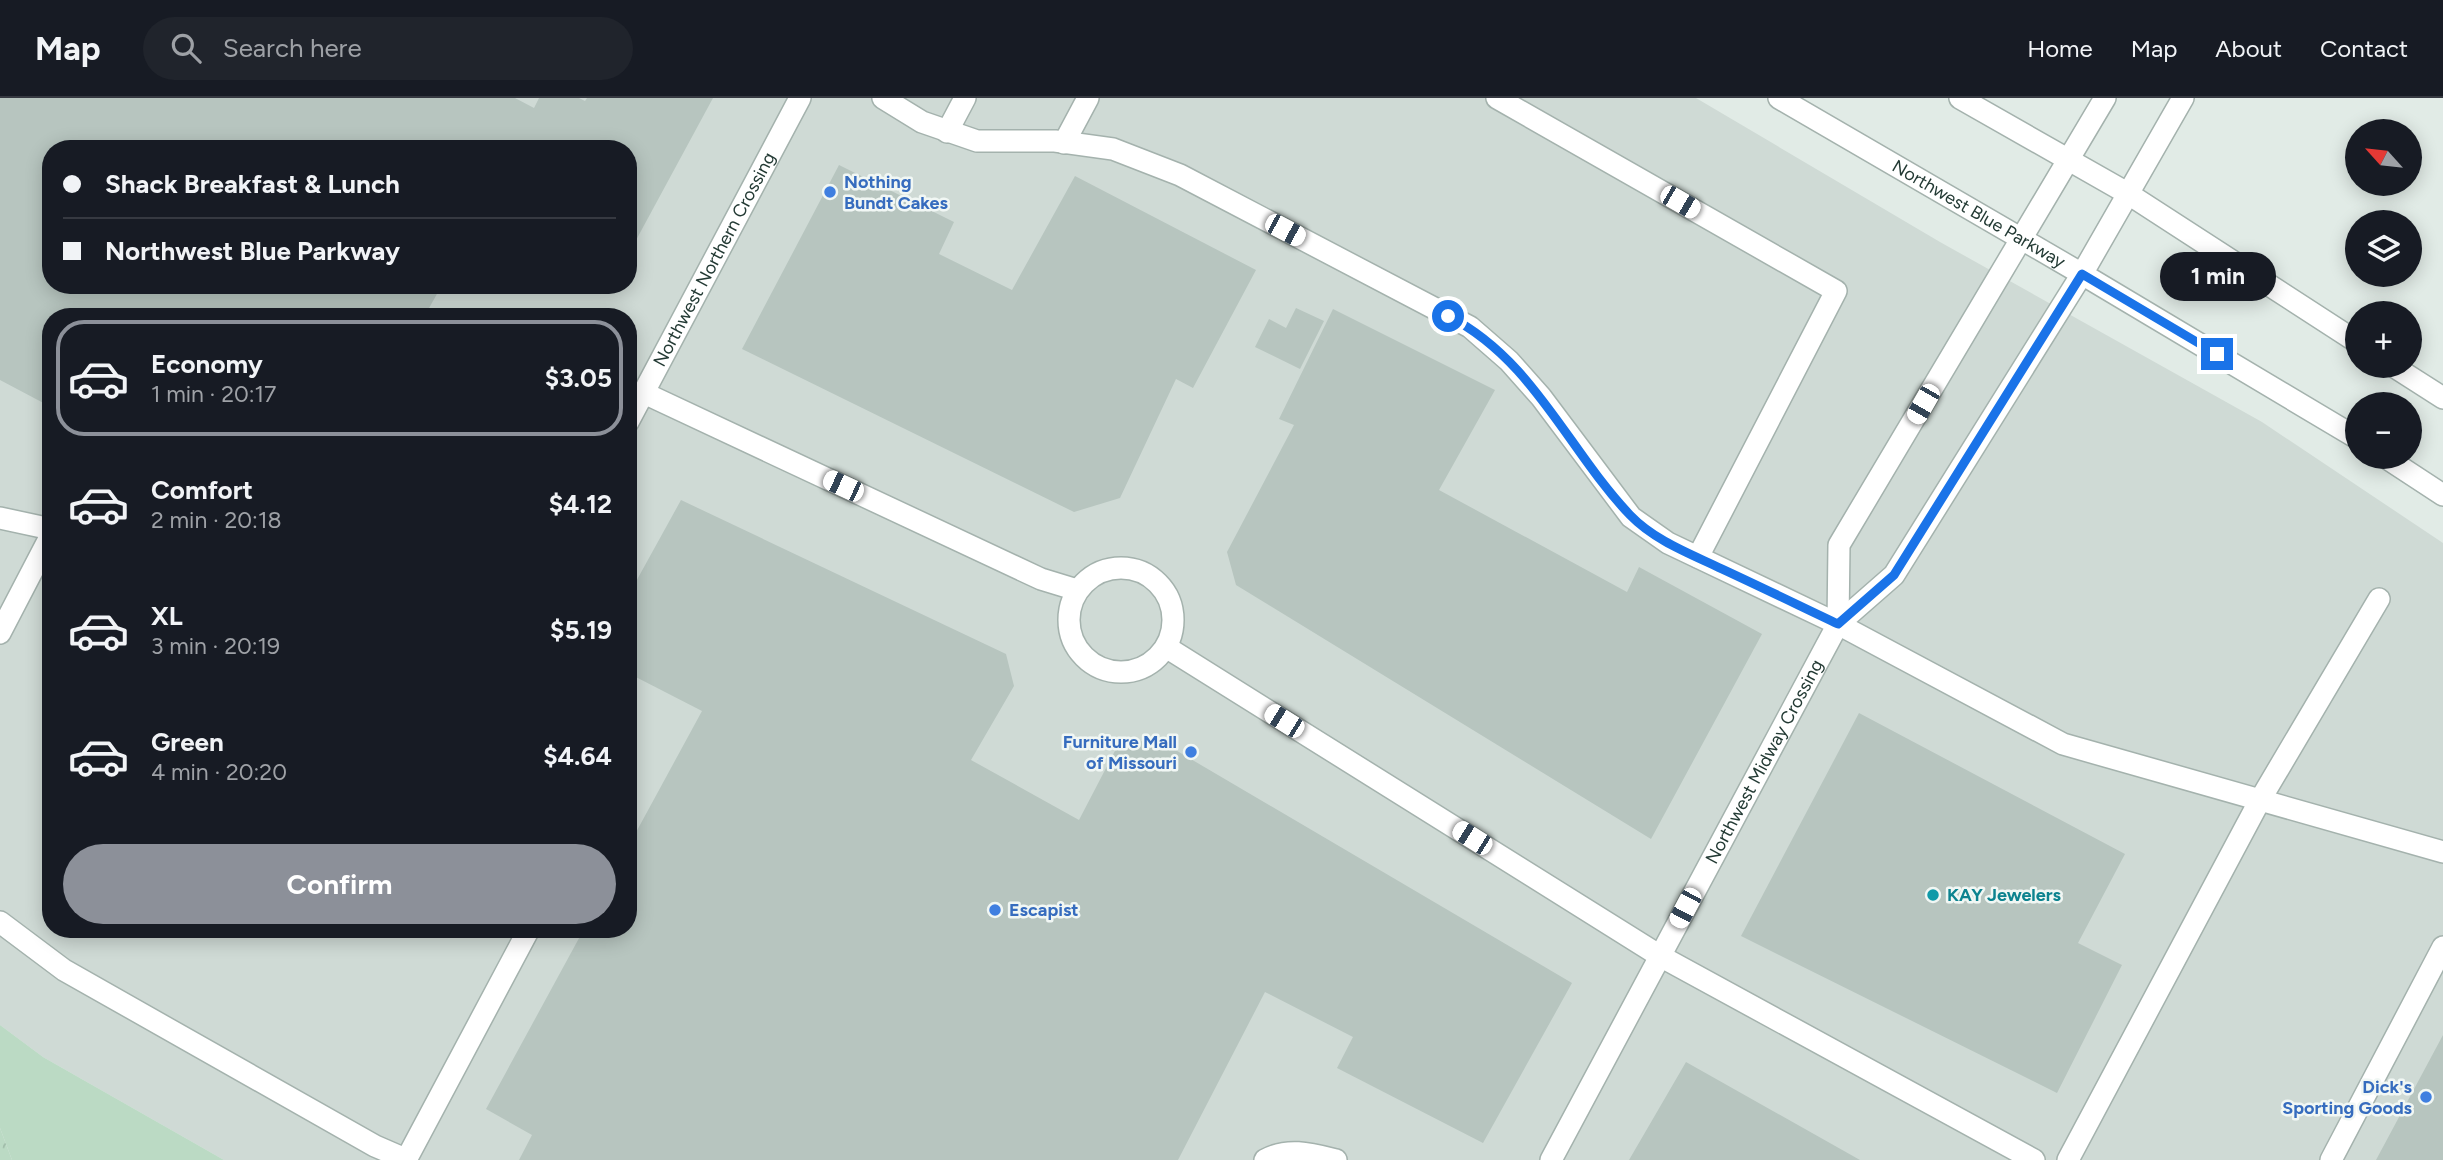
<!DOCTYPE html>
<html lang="en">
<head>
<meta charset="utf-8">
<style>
  :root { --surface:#171b24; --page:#20242c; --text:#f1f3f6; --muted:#9ea1a6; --line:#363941; --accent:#8c9099 }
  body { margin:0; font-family:Figtree,sans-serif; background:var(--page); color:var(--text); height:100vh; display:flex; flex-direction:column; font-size:26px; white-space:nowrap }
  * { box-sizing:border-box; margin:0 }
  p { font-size:23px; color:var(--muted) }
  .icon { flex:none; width:38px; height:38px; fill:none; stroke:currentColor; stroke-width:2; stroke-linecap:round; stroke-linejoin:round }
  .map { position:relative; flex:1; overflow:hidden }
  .panel { position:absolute; left:42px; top:210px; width:595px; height:630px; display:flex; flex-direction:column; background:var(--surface); border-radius:28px; box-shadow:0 4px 18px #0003 }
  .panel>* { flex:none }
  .hud { position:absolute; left:42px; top:42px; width:595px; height:154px; border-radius:28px; box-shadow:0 4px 18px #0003; display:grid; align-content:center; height:154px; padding:0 21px; background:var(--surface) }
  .needle { width:46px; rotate:297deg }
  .tools { position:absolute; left:2345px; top:21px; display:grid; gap:14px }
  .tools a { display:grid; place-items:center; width:77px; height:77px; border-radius:50%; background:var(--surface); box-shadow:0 4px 18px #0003; font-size:35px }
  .end { position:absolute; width:32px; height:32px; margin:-16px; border:9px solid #1a73e8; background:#fff; box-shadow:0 0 0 4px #fff }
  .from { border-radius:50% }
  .bubble { position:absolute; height:49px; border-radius:24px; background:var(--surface); box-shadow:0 4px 18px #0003; font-size:23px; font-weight:700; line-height:49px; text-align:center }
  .car { position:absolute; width:21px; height:42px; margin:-21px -10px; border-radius:9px; box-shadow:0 0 5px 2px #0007; background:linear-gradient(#fff 24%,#345 0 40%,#fff 0 76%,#345 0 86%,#fff 0) }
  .hud b { display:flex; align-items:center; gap:24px; height:66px; font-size:26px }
  .hud b+b { border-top:2px solid var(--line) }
  .hud i { width:18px; height:18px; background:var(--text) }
  ul { padding:12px 0 0; list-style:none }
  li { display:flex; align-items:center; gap:21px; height:116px; margin:0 14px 10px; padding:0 7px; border:4px solid transparent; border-radius:28px }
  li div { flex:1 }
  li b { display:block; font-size:26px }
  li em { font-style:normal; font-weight:700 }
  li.current { border-color:var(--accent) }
  li>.icon { width:63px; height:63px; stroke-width:1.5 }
  .action { display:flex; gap:14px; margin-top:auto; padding:14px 21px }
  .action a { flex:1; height:80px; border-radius:42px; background:var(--accent); color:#fff; font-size:28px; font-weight:700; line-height:80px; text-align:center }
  header { display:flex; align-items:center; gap:42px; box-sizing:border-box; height:98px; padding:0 35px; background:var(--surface); border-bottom:2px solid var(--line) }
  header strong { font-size:33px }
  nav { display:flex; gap:38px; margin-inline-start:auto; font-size:24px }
  .search { width:490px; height:63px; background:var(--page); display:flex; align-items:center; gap:18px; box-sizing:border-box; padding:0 24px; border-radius:38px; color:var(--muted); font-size:26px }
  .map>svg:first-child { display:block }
  .built { fill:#cfdad5; fill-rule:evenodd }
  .grass { fill:#bbdac4 }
  .forest { fill:url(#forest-crowns) }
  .building { fill:#b7c5bf }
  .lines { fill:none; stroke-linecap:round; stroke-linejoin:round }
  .minor-casing { stroke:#a4b2ad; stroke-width:24 }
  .minor { stroke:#fff; stroke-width:21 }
  .route { stroke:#1a73e8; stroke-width:9 }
  .shop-dot { fill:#3f7fe0; stroke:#f1f7f4; stroke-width:2.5 }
  .culture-dot { fill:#0f9aa8; stroke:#f1f7f4; stroke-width:2.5 }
  .labels { text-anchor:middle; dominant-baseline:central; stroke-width:5; stroke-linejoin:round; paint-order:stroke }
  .shop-label { font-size:18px; font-weight:bold; fill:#366cbe; stroke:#f1f7f4; text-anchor:start }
  .street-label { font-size:18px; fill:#233a34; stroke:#f1f7f4 }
  .culture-label { font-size:18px; font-weight:bold; fill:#0d838f; stroke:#f1f7f4; text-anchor:start }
</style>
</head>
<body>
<header>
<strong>Map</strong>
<div class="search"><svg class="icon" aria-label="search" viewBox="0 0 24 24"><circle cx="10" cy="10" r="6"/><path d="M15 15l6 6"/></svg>Search here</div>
<nav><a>Home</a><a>Map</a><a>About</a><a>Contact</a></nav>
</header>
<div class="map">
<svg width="2443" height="1062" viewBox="0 0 2443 1062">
  <defs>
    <pattern id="forest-crowns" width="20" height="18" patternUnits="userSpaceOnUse" patternTransform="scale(1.75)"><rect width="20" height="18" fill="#bbdac4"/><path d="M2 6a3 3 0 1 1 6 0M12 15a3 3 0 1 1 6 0" fill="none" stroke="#a0bca9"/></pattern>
  </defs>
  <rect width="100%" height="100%" fill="#e1ebe6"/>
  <!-- built -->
  <path class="built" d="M0,0H1696L1940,144L2262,324L2443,445V1062H224L43,959L0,927ZM51,51H628V187H51ZM51,219H628V831H51Z"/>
  <!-- grass -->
  <path class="grass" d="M0,927L43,959L224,1062H12L0,1030Z"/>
  <!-- forest -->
  <path class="forest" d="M0,1030L12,1062H0Z"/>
  <!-- building -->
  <path class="building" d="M0,0H515L534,10L539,0H579L585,3L587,0H713L628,157V51H51V187H442L424,219H51V309L0,282Z
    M839,67L954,124L939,156L1012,192L1075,78L1256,172L1193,290L1176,281L1120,400L1074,414L742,251Z
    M596,187H612L609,194Z
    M1296,210L1324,223L1300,271L1255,249L1269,221L1286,230Z
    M1333,211L1495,292L1439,392L1627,494L1639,469L1762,536L1651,741L1236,487L1227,454L1294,327L1279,321Z
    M681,402L1006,556L1014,588L971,662L1079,722L1117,649L1155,640L1572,885L1483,1045L1337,970L1353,939L1265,894L1178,1062H519L532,1037L486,1011L584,831H628V749L702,613L628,575V498Z
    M1859,615L2125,756L2078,845L2122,867L2057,995L1741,838Z
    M2443,937V1062H2376Z
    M1686,964L1860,1062H1629Z"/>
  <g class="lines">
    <!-- minor casing -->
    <g class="minor-casing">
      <g id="minor">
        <path d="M883,0L922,24L977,43H1055L1113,51L1180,77L1470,229L1509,263L1541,299L1631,419L1668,445L1838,526L2063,646L2443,754"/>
        <path d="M1497,0L1836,193L1698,459"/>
        <path id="s1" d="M1779,0L2082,176L2357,340"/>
        <path d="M1960,0L2127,95L2357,244"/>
        <path d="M947,34L965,0"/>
        <path d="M1064,45L1088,0"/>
        <path d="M2393,268L2443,300"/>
        <path d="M644,295L1041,481L1077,492"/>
        <path id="s2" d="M628,324L800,0"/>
        <path d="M2385,359L2443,397"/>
        <path d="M0,420L51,431"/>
        <circle cx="1121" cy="522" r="52"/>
        <path d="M1838,526L1839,447L2105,0"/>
        <path d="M0,535L51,437"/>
        <path d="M1166,549L1660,858L2034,1062"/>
        <path d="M0,824L64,872L375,1048L405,1061"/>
        <path d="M406,1062L529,831"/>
        <path d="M1265,1062C1288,1049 1312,1056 1336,1062"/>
        <path id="s3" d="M1551,1062L1838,526L1894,477L2082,176L2183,0"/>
        <path d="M2068,1062L2260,702L2379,501"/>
        <path d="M2331,1062L2443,849"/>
      </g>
    </g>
    <!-- minor -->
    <use href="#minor" class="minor"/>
  </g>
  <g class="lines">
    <!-- route -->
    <path class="route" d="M1448,218C1533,261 1568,352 1630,417C1655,443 1691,456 1722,471C1761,489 1800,508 1838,526L1894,477L2082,176L2217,256"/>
  </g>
  <!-- markers -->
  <g class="shop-dot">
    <circle cx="830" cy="94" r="7"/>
    <circle cx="1191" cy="654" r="7"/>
    <circle cx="995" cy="812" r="7"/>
    <circle cx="2426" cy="999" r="7"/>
  </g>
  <circle class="culture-dot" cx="1933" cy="797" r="7"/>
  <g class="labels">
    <!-- shop labels -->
    <g class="shop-label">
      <text x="844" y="84">Nothing<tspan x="844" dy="21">Bundt Cakes</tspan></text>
      <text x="1177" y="644" text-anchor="end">Furniture Mall<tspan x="1177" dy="21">of Missouri</tspan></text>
      <text x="1009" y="812">Escapist</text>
      <text x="2412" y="989" text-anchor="end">Dick's<tspan x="2412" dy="21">Sporting Goods</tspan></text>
    </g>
    <!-- street labels -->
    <g class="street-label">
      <text stroke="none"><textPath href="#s1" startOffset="231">Northwest Blue Parkway</textPath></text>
      <text stroke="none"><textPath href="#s2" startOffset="184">Northwest Northern Crossing</textPath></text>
      <text stroke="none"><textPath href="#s3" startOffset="452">Northwest Midway Crossing</textPath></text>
    </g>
    <!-- culture labels -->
    <g class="culture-label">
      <text x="1947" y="797">KAY Jewelers</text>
    </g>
  </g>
</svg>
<div class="tools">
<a><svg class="needle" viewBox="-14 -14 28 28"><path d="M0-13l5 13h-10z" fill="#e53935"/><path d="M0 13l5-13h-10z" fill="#9ea1a6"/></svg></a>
<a><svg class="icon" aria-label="layers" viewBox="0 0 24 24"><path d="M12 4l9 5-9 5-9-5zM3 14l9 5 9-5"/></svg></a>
<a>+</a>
<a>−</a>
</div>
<i class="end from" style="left:1448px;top:218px"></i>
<i class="end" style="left:2217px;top:256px"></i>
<div class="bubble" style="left:2160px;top:154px;width:116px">1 min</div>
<i class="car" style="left:1680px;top:104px;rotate:120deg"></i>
<i class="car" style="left:1285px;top:132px;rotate:118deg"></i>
<i class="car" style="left:1923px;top:306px;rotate:210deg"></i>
<i class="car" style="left:843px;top:388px;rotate:295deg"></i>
<i class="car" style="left:1284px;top:623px;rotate:302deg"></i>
<i class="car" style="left:1472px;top:740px;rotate:302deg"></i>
<i class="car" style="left:1685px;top:810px;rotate:208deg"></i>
<div class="hud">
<b><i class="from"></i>Shack Breakfast &amp; Lunch</b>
<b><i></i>Northwest Blue Parkway</b>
</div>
<section class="panel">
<ul>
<li class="current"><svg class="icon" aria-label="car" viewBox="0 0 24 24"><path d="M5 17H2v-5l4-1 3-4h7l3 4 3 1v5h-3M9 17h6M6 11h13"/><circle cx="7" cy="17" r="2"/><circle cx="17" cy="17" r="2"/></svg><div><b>Economy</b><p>1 min · 20:17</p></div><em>$3.05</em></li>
<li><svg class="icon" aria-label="car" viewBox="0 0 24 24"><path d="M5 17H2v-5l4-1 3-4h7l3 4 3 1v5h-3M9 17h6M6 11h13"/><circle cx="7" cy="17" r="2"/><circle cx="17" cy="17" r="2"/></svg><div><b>Comfort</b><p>2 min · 20:18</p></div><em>$4.12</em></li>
<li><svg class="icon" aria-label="car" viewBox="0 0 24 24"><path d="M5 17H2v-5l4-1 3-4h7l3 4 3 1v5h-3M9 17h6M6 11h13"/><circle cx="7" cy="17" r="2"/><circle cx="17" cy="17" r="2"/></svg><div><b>XL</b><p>3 min · 20:19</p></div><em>$5.19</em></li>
<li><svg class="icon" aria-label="car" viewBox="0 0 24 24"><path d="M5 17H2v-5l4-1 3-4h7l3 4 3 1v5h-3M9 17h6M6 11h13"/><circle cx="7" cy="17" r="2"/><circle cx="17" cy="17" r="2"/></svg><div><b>Green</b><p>4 min · 20:20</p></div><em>$4.64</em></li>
</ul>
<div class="action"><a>Confirm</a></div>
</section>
</div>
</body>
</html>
